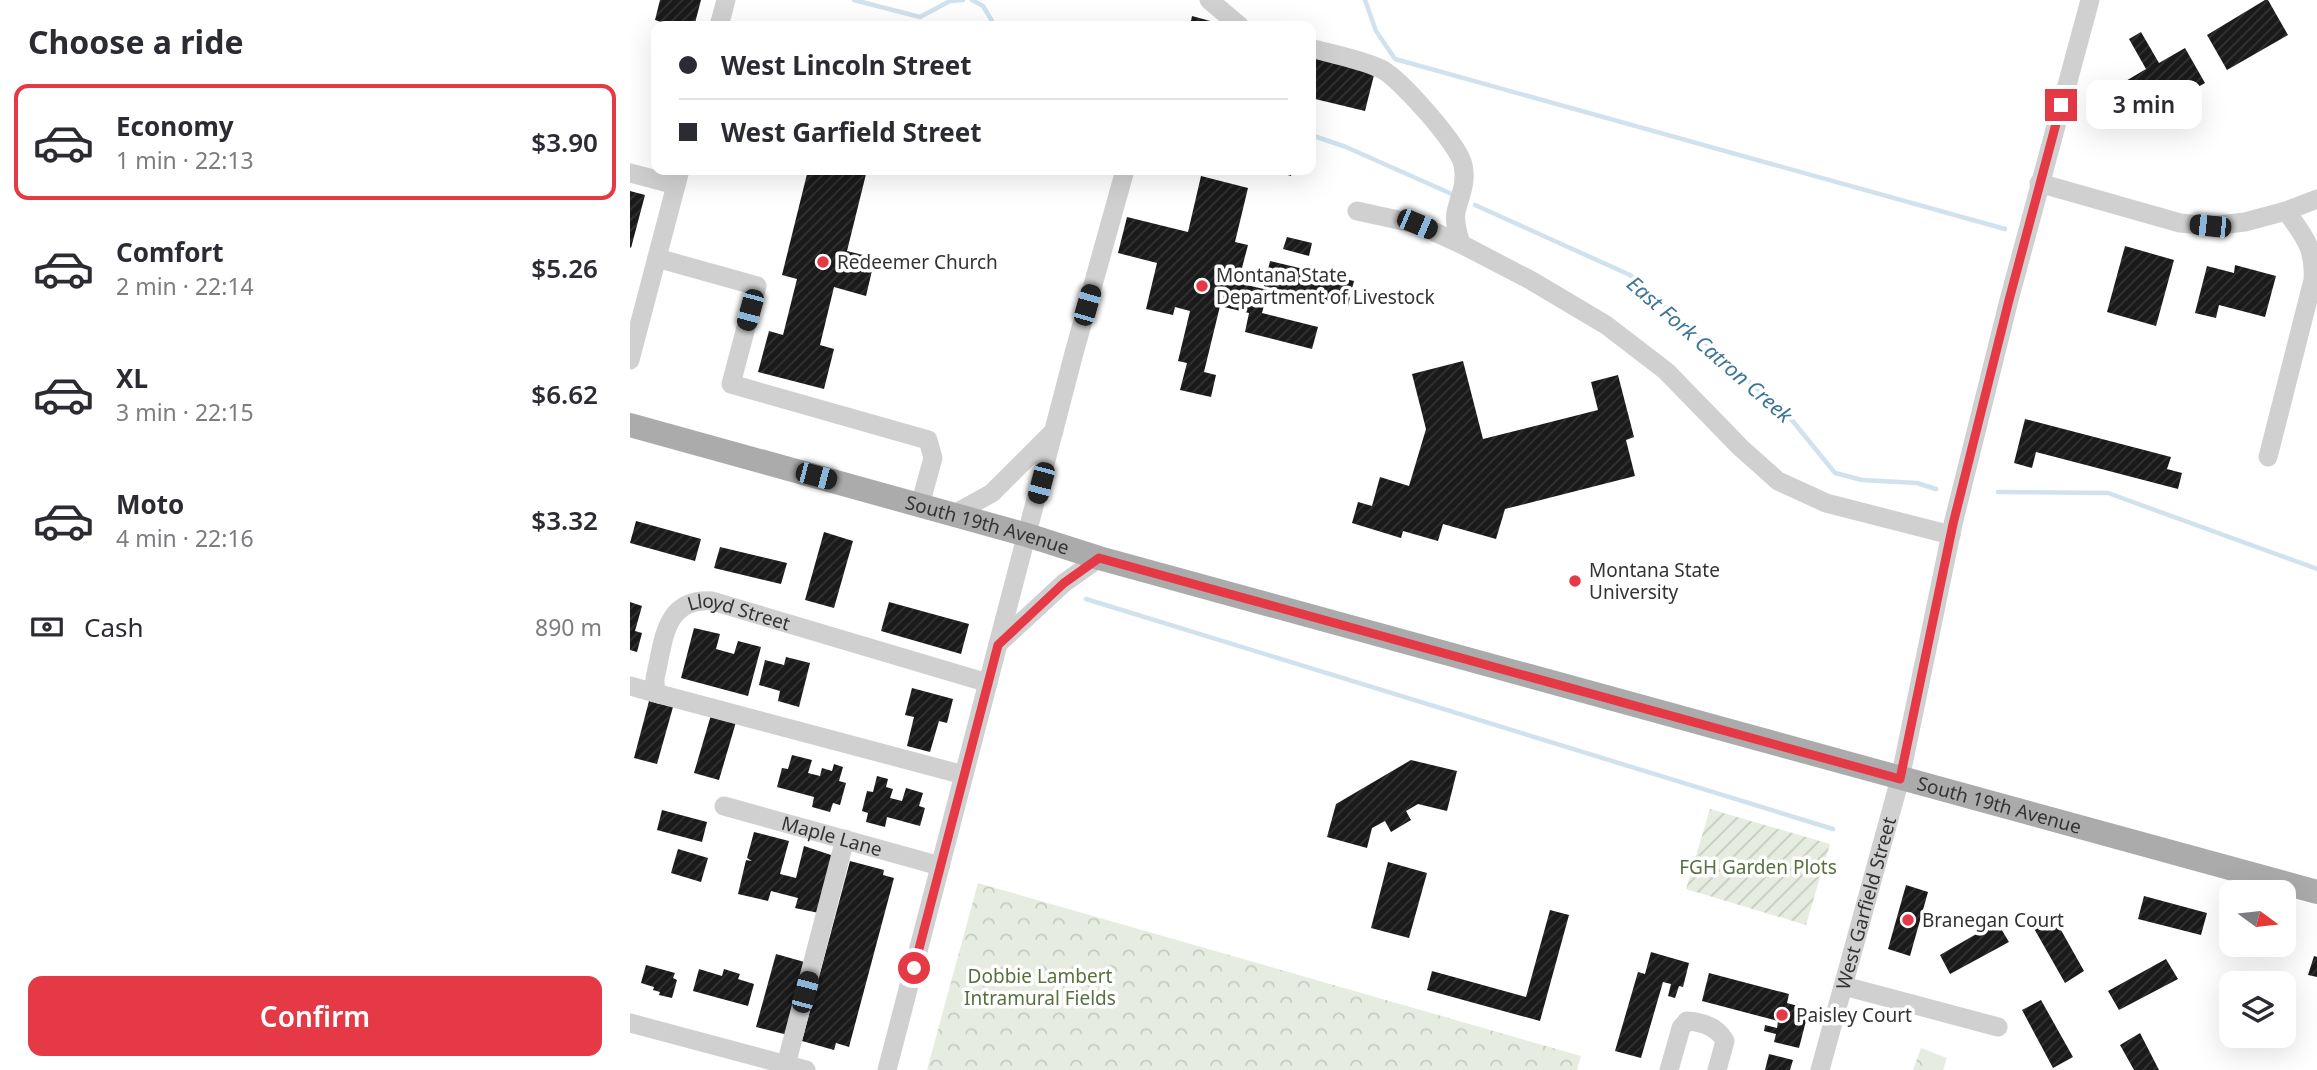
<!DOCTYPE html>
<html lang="en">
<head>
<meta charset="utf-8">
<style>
  :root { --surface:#fff; --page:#f2f2f3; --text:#2b2b33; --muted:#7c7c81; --line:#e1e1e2; --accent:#e63946 }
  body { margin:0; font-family:"Noto Sans",sans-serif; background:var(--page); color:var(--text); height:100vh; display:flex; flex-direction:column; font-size:26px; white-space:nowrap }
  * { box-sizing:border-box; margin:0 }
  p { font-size:23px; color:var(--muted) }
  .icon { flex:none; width:38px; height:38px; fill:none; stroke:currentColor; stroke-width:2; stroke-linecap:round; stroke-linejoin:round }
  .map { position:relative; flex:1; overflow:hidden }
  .side { display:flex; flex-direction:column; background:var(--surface); width:630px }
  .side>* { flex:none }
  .top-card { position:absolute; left:21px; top:21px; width:665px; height:154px; border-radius:14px; box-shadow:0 7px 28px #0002; display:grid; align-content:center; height:154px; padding:0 28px; background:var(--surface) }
  .needle { width:46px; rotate:105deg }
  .buttons { position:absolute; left:1589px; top:880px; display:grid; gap:14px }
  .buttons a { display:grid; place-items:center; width:77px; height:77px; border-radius:14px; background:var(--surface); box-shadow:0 7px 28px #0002; font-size:35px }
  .end { position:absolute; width:32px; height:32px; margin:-16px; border:9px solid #e63946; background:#fff; box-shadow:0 0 0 4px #fff }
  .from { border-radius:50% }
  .bubble { position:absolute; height:49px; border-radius:14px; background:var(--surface); box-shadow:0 7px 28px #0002; font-size:23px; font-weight:600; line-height:49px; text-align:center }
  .car { position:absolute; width:21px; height:42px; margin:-21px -10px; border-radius:9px; box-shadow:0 0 5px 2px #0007; background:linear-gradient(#222 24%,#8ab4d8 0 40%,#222 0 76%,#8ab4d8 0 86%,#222 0) }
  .top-card b { display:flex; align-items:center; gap:24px; height:66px; font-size:26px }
  .top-card b+b { border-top:2px solid var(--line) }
  .top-card i { width:18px; height:18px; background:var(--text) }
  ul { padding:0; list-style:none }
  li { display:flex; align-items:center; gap:21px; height:116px; margin:0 14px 10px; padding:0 14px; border:4px solid transparent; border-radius:14px }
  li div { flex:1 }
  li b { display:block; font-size:26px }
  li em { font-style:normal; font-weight:600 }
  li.on { border-color:var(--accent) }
  li>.icon { width:63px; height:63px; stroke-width:1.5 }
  h2 { padding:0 28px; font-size:32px; line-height:84px }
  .pay { display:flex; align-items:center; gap:18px; height:77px; padding:0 28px; font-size:26px }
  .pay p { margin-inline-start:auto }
  .button { display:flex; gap:14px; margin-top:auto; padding:14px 28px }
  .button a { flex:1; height:80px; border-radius:14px; background:var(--accent); color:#fff; font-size:28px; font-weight:600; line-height:80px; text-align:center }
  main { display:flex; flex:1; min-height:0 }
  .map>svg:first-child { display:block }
  .park { fill:url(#park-crowns) }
  .garden { fill:url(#garden-furrows) }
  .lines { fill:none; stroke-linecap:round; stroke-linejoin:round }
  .stream { stroke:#cfe2ee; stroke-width:4.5 }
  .building { fill:url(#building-hatch) }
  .minor { stroke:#d0d0d0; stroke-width:19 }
  .major { stroke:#ababab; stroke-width:24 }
  .route { stroke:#e63946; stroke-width:9 }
  .poi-dot { fill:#e63946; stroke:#fff; stroke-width:2.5 }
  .labels { text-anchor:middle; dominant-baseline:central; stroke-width:7; stroke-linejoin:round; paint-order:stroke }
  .poi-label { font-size:19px; fill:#333; stroke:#fff; text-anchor:start }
  .street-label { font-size:19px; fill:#333; stroke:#fff }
  .park-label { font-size:19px; fill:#56703f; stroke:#fff }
  .water-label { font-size:21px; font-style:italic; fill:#3f7597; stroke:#fff }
</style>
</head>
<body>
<main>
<section class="side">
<h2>Choose a ride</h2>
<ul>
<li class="on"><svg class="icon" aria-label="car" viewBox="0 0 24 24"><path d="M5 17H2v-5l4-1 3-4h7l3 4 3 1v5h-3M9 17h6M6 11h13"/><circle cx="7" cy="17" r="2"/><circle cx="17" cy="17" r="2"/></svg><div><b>Economy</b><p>1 min · 22:13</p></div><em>$3.90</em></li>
<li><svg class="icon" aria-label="car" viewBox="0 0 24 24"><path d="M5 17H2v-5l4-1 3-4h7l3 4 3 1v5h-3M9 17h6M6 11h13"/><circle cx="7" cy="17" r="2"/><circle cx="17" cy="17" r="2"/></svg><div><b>Comfort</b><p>2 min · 22:14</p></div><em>$5.26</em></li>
<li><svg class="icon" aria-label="car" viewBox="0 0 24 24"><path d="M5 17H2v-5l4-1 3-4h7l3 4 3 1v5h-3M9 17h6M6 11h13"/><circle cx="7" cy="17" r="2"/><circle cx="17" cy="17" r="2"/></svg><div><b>XL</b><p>3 min · 22:15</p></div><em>$6.62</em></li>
<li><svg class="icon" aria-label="car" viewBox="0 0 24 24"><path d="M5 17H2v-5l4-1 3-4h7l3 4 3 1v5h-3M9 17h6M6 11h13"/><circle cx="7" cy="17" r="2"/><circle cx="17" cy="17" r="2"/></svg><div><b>Moto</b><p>4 min · 22:16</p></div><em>$3.32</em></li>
</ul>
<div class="pay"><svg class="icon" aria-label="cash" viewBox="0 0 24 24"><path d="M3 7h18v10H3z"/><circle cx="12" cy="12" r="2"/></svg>Cash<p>890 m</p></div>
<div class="button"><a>Confirm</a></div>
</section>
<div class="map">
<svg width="1687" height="1070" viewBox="0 0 1687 1070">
  <defs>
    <pattern id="park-crowns" width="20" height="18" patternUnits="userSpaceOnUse" patternTransform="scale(1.75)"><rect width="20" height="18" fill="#e6ecdf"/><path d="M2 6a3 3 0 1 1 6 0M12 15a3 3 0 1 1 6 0" fill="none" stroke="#c6cbc0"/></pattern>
    <pattern id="garden-furrows" width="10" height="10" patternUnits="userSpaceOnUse" patternTransform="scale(1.75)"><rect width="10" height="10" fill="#e6ecdf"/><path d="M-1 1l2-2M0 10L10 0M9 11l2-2" fill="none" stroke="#c6cbc0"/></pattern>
    <pattern id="building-hatch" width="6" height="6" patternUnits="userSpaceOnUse" patternTransform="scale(1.75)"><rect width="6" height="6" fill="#1a1a1a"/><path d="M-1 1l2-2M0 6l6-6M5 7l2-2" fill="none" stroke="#333"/></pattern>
  </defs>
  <rect width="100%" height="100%" fill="#fff"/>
  <!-- park -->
  <path class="park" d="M348,883L951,1056L947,1070H297Z
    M1291,1048L1317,1058L1313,1070H1283Z"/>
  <!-- garden -->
  <path class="garden" d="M1080,809L1200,844L1176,925L1056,889Z"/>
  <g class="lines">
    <!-- stream -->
    <path class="stream" d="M224,0L290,17L320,1L333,0
      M342,0L353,6L365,26
      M735,0L746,31L765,59L1375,229
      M681,135L716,147L824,195
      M845,205L1000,275L1161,419L1205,473L1232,480L1287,483L1306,489
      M1368,492L1478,493L1687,569
      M456,599L1203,829"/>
  </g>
  <!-- building -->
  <path class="building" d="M30,0H71L65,23L69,24L68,26H43L25,20Z
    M1635,0H1638L1658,35L1597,70L1577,35Z
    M562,16L595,25V26H560Z
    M1511,32L1529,63L1555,48L1575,83L1504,123L1484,88L1516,69L1499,39Z
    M681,55L745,71L735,111L681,98Z
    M178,170H237L217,251L245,258L236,296L204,287L190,345L204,349L194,389L128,372L139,331L153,335L167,279L152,275Z
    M642,170H662L661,176Z
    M571,176L618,188L605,242L618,245L608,283L638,290L632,313L688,327L682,349L615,332L619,313L590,306L574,372L586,375L581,397L550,390L557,363L548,361L560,311L545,307L543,315L516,309L527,263L488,253L497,217L558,232Z
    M0,191L15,195L1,248L0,247Z
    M657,237L682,243L679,256L653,249Z
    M1495,246L1544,260L1526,326L1477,312Z
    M640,261L724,281L718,306L634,286Z
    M1605,265L1646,276L1635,317L1589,305L1586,318L1565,313L1577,266L1604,273Z
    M833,361L853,439L968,410L961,382L988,375L1004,437L996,440L1005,476L875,509L866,539L813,524L808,541L773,531L771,538L722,523L728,502L742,506L750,477L779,486L796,429L782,374Z
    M1395,419L1541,457L1537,469L1552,473L1548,489L1406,452L1402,468L1384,463Z
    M6,521L71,539L65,561L0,543Z
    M194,532L223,541L204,608L175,600Z
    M90,547L157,563L151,584L84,568Z
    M0,602L12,606L5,631L12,633L7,652L0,650Z
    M259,602L339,624L331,654L251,631Z
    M64,628L90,634L86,649L104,654L108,641L131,647L118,696L51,678Z
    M156,657L180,663L169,707L148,701L150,691L129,685L135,660L154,665Z
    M282,688L323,699L317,723L309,721L300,752L277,746L284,717L275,715Z
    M19,701L43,707L27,764L4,758Z
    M81,715L106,722L89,780L64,773Z
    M162,755L182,760L178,773L190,776L192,768L202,771L204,764L213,767L209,781L216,783L210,805L203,803L200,812L182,807L184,797L147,787L152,768L158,769Z
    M781,760L827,771L817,811L788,804L776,811L781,820L761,832L755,821L742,828L737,848L697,837L706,804Z
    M247,776L258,779L256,787L263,789L260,798L272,801L276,788L293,793L289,806L295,808L290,826L257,817L255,827L236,822L238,813L232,811L237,791L243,792Z
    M32,810L77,822L72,842L27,830Z
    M124,832L159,841L150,874L166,878L174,846L204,856L189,913L165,908L168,898L141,891L138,901L108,894L116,860L122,861L117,858Z
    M48,849L78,858L71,882L41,873Z
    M220,861L254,870L253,875L264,878L219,1047L206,1043L204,1050L172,1041Z
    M758,862L797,873L779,938L741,928Z
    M1276,885L1298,892L1280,956L1258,949Z
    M1514,896L1577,913L1571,935L1508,919Z
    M920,910L939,915L910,1021L797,990L802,971L896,997Z
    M1422,914L1454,971L1435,983L1402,925Z
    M1367,922L1379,942L1320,974L1310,955Z
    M1021,952L1059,963L1053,987L1049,986L1045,998L1038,996L1041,984L1033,982L1011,1058L985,1051L1008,972L1015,974Z
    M146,954L178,963L158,1035L126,1027Z
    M1684,956L1687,957V977L1678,975Z
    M1536,959L1548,979L1489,1010L1478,991Z
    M16,965L45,973L43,978L47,980L42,998L29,995L30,992L23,990L24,987L11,983Z
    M69,969L92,976L94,969L110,974L108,979L124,984L118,1006L63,991Z
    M1079,973L1159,994L1157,1003L1179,1009L1169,1048L1144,1042L1146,1034L1134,1031L1135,1025L1147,1028L1148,1021L1072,1001Z
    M1411,1000L1443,1057L1423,1068L1392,1010Z
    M1510,1033L1529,1070H1504L1490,1045Z
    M1139,1054L1163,1060L1160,1070H1135Z"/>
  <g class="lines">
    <!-- minor -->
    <g class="minor">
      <path d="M579,0L610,26"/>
      <path d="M89,26L96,0"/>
      <path d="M681,48C704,55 732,59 753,70C771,80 830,146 833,165C837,183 830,195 826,212C824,222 828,234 831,244"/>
      <path d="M0,173L46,185"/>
      <path d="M1409,183L1550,223L1580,226L1615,222L1656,211L1687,199"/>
      <path d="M727,211L787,224L831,244L902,281L976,325L1036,371L1111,448L1148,481L1196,503L1321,535"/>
      <path d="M27,258L127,286L101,384L298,440L303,458L290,505"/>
      <path d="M0,360L50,170"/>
      <path d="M1638,457L1683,280C1685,248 1674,236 1656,211"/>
      <path d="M324,514L362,493L424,431"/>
      <path d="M368,644L434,583L469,558"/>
      <path d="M0,686L29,694"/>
      <path id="s1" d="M334,775L29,694L25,687V678C34,642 33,598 82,601L358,683"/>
      <path id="s2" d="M94,806L310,866"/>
      <path d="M1214,986L1368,1027"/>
      <path d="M0,1023L176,1070"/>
      <path d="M156,1065L215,839"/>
      <path d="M257,1070L444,353L495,170"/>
      <path d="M1039,1070L1051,1028L1057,1021C1072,1022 1087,1026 1095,1041L1087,1070"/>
      <path id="s3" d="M1190,1070L1270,779L1323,524L1379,300L1460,0"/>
    </g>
    <!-- major -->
    <path class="major" id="s4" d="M0,425L397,535L469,558L1687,892"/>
  </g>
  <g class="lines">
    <!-- route -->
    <path class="route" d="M284,968L368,645L434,583L469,558L1270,779L1323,524L1379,300L1431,105"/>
  </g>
  <!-- markers -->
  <g class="poi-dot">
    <circle cx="193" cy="262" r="7"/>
    <circle cx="572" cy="286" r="7"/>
    <circle cx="945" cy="581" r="7"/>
    <circle cx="1278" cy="920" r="7"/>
    <circle cx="1152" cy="1015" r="7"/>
  </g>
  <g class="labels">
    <!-- poi labels -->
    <g class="poi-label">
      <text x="207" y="262">Redeemer Church</text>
      <text x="586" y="275">Montana State<tspan x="586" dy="22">Department of Livestock</tspan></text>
      <text x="959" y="570">Montana State<tspan x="959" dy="22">University</tspan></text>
      <text x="1292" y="920">Branegan Court</text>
      <text x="1166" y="1015">Paisley Court</text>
    </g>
    <!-- street labels -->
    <g class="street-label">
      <text stroke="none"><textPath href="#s4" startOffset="371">South 19th Avenue</textPath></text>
      <text stroke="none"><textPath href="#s1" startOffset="469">Lloyd Street</textPath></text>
      <text stroke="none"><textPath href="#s4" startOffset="1421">South 19th Avenue</textPath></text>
      <text stroke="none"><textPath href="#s2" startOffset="112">Maple Lane</textPath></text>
      <text stroke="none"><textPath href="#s3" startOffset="173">West Garfield Street</textPath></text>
    </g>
    <!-- park labels -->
    <g class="park-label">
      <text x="1128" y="867">FGH Garden Plots</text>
      <text x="410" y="976">Dobbie Lambert<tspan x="410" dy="22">Intramural Fields</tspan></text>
    </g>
    <!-- water labels -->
    <g class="water-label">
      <text transform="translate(1080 349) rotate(41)">East Fork Catron Creek</text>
    </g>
  </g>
</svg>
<div class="buttons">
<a><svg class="needle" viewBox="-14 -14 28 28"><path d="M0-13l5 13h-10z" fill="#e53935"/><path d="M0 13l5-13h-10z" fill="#7c7c81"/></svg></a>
<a><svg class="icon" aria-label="layers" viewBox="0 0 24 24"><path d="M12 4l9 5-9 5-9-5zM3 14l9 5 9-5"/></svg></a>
</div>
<i class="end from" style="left:284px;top:968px"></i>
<i class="end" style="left:1431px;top:105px"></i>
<div class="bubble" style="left:1456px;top:80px;width:116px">3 min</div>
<i class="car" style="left:787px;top:224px;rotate:113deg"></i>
<i class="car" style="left:1580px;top:226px;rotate:276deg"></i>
<i class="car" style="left:457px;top:305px;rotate:16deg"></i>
<i class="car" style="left:120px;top:310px;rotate:195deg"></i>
<i class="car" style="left:186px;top:476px;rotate:105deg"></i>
<i class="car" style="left:411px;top:483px;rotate:195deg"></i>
<i class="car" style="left:175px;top:992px;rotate:15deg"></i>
<div class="top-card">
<b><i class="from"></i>West Lincoln Street</b>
<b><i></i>West Garfield Street</b>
</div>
</div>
</main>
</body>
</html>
